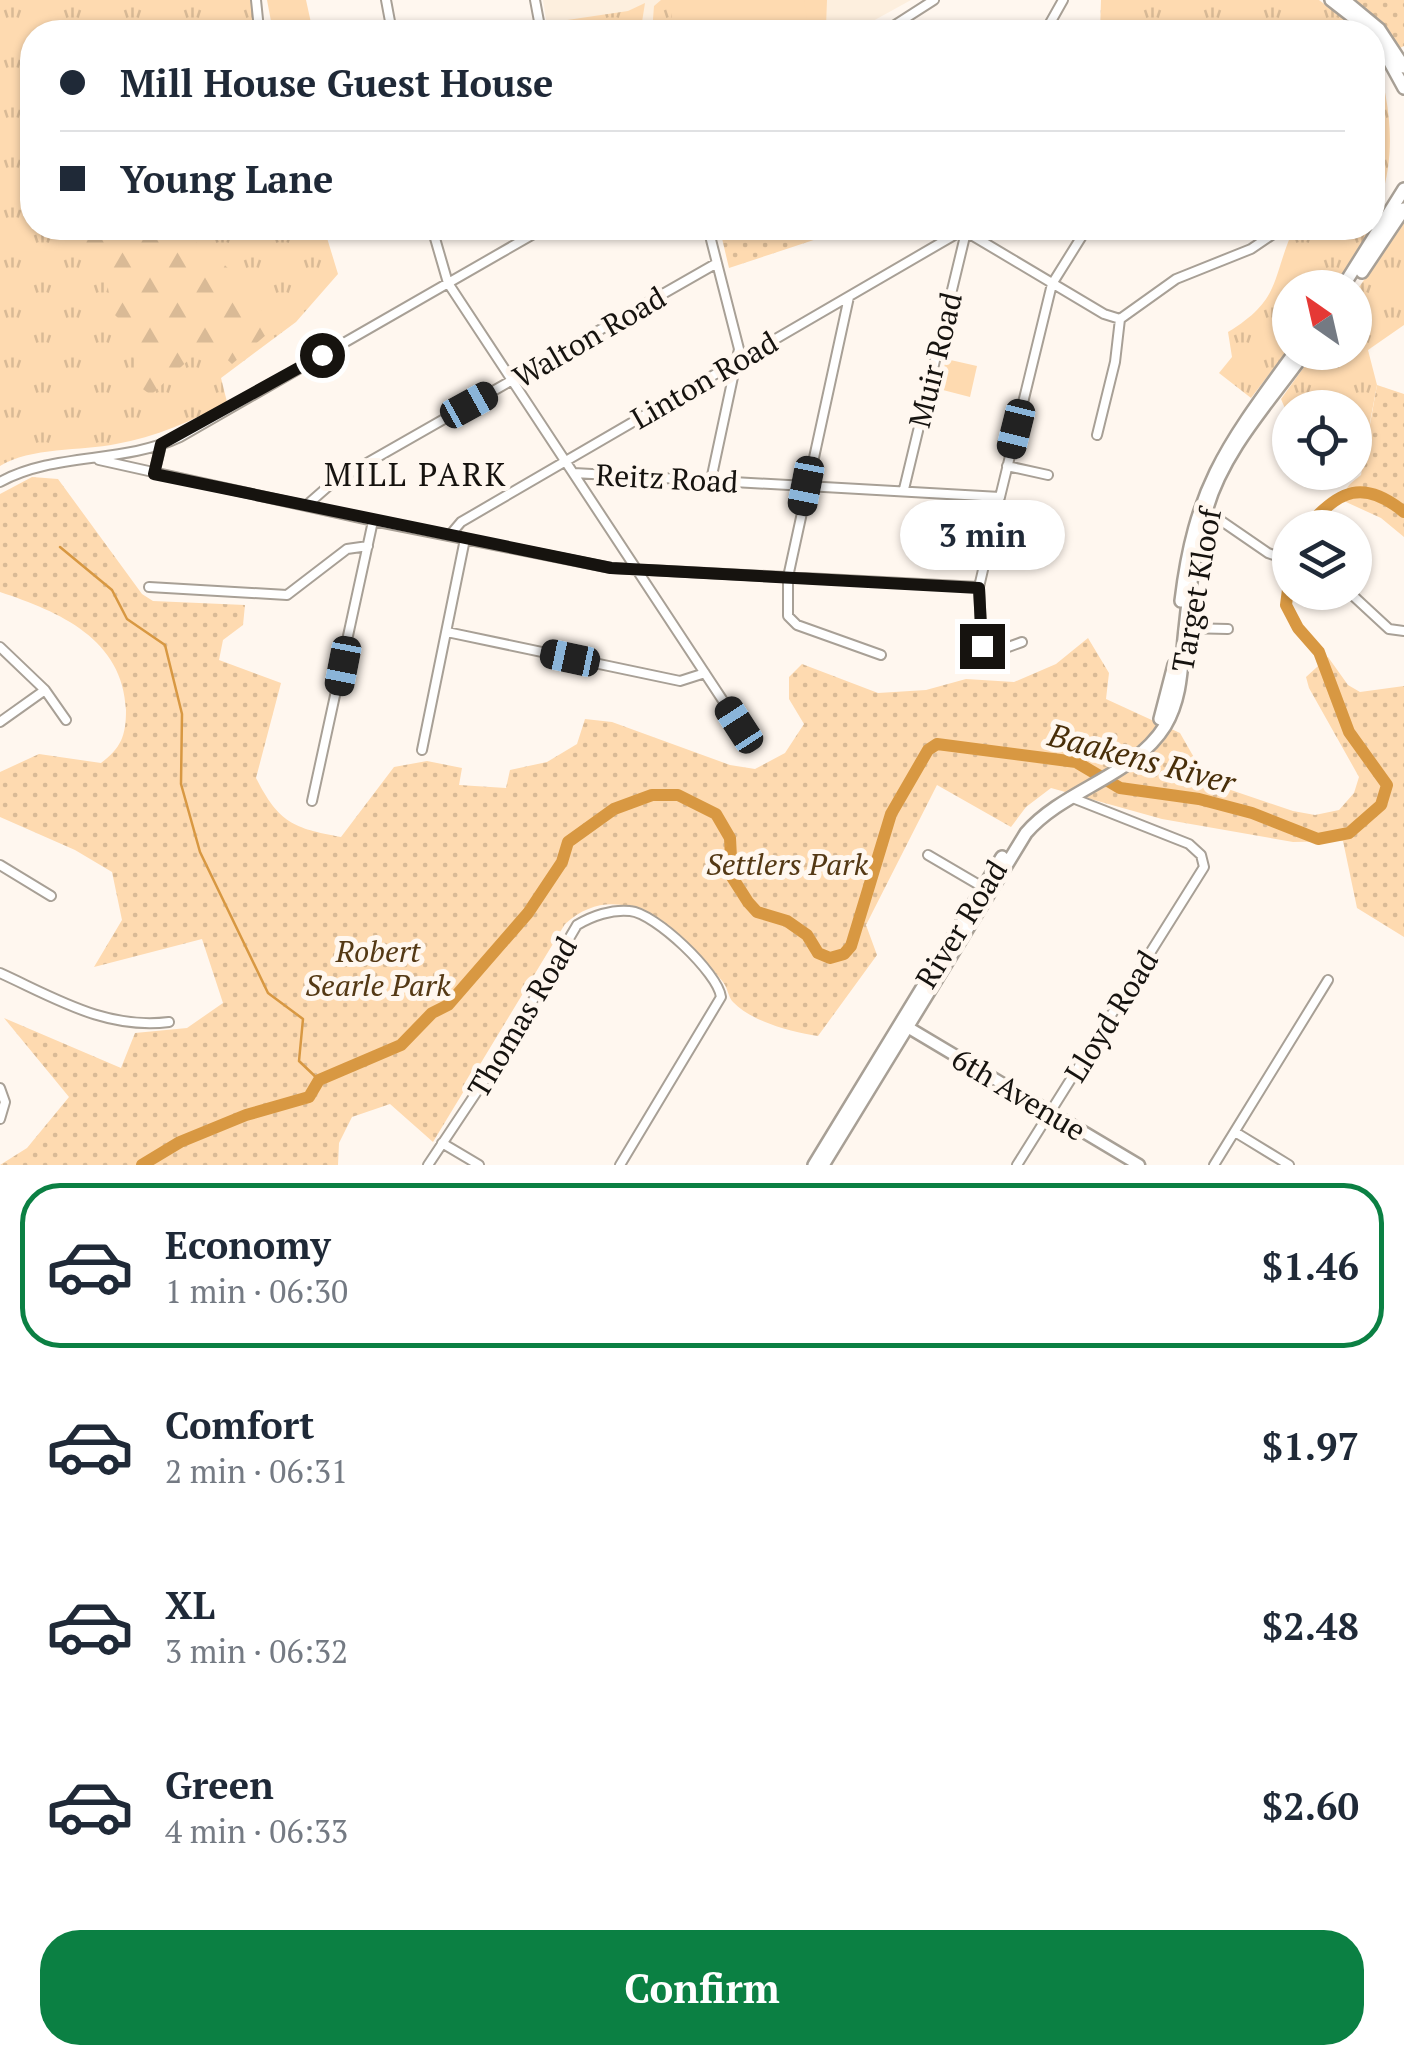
<!DOCTYPE html>
<html lang="en">
<head>
<meta charset="utf-8">
<style>
  :root { --surface:#fff; --page:#f2f2f3; --text:#1f2937; --muted:#747a83; --line:#e0e1e3; --accent:#0b8043 }
  body { margin:0; font-family:"PT Serif",serif; background:var(--page); color:var(--text); height:100vh; display:flex; flex-direction:column; font-size:38px; white-space:nowrap }
  * { box-sizing:border-box; margin:0 }
  p { font-size:32px; color:var(--muted) }
  .icon { flex:none; width:55px; height:55px; fill:none; stroke:currentColor; stroke-width:2; stroke-linecap:round; stroke-linejoin:round }
  .map { position:relative; height:1165px; overflow:hidden }
  .details { display:flex; flex-direction:column; background:var(--surface); flex:1 }
  .details>* { flex:none }
  .banner { position:absolute; left:20px; top:20px; width:1365px; height:220px; border-radius:40px; box-shadow:0 2px 8px #0004; display:grid; align-content:center; height:220px; padding:0 40px; background:var(--surface) }
  .needle { width:65px; rotate:326deg }
  .controls { position:absolute; left:1272px; top:270px; display:grid; gap:20px }
  .controls a { display:grid; place-items:center; width:100px; height:100px; border-radius:50%; background:var(--surface); box-shadow:0 2px 8px #0004; font-size:50px }
  .end { position:absolute; width:45px; height:45px; margin:-22px; border:12px solid #16130f; background:#fff; box-shadow:0 0 0 5px #fff }
  .from { border-radius:50% }
  .bubble { position:absolute; height:70px; border-radius:35px; background:var(--surface); box-shadow:0 2px 8px #0004; font-size:32px; font-weight:800; line-height:70px; text-align:center }
  .car { position:absolute; width:30px; height:60px; margin:-30px -15px; border-radius:12px; box-shadow:0 0 8px 2px #0007; background:linear-gradient(#222 24%,#8ab4d8 0 40%,#222 0 76%,#8ab4d8 0 86%,#222 0) }
  .banner b { display:flex; align-items:center; gap:35px; height:95px; font-size:38px }
  .banner b+b { border-top:2px solid var(--line) }
  .banner i { width:25px; height:25px; background:var(--text) }
  ul { padding:18px 0 0; list-style:none }
  li { display:flex; align-items:center; gap:30px; height:165px; margin:0 20px 15px; padding:0 20px; border:5px solid transparent; border-radius:40px }
  li div { flex:1 }
  li b { display:block; font-size:38px }
  li em { font-style:normal; font-weight:800 }
  li.current { border-color:var(--accent) }
  li>.icon { width:90px; height:90px; stroke-width:1.5 }
  .primary-button { display:flex; gap:20px; margin-top:auto; padding:20px 40px }
  .primary-button a { flex:1; height:115px; border-radius:40px; background:var(--accent); color:#fff; font-size:40px; font-weight:800; line-height:115px; text-align:center }
  .map>svg:first-child { display:block }
  .built { fill:#fdefde }
  .grass { fill:url(#grass-tufts) }
  .forest { fill:url(#forest-firs) }
  .park { fill:url(#park-dots) }
  .pitch { fill:#fedab0 }
  .lines { fill:none; stroke-linecap:round; stroke-linejoin:round }
  .stream { stroke:#d89842; stroke-width:2.5 }
  .river { stroke:#d89842; stroke-width:12 }
  .minor-casing { stroke:#a8a096; stroke-width:12 }
  .tertiary-casing { stroke:#a8a096; stroke-width:15 }
  .secondary-casing { stroke:#a8a096; stroke-width:16 }
  .minor { stroke:#fff; stroke-width:8 }
  .tertiary { stroke:#fff; stroke-width:10 }
  .secondary { stroke:#fff; stroke-width:11 }
  .route { stroke:#16130f; stroke-width:12 }
  .labels { text-anchor:middle; dominant-baseline:central; stroke-width:10; stroke-linejoin:round; paint-order:stroke }
  .street-label { font-size:30px; fill:#16130f; stroke:#fff7ef }
  .park-label { font-size:30px; font-style:italic; fill:#543915; stroke:#fff7ef }
  .neighbourhood-label { font-size:32px; letter-spacing:2.5px; fill:#16130f; stroke:#fff7ef }
  .water-label { font-size:32px; font-style:italic; fill:#492f0a; stroke:#fff7ef }
</style>
</head>
<body>
<div class="map">
<svg width="1404" height="1165" viewBox="0 0 1404 1165">
  <defs>
    <pattern id="grass-tufts" width="24" height="20" patternUnits="userSpaceOnUse" patternTransform="scale(2.5)"><rect width="24" height="20" fill="#fedab0"/><path d="M3 7l-1-3M5 7V3M7 7l1-3M15 17l-1-3M17 17v-4M19 17l1-3" fill="none" stroke="#d9ba96"/></pattern>
    <pattern id="forest-firs" width="22" height="20" patternUnits="userSpaceOnUse" patternTransform="scale(2.5)"><rect width="22" height="20" fill="#fedab0"/><path d="M5 1l3.5 6h-7zM16 11l3.5 6h-7z" fill="#d9ba96"/></pattern>
    <pattern id="park-dots" width="8" height="8" patternUnits="userSpaceOnUse" patternTransform="scale(2.5)"><rect width="8" height="8" fill="#fedab0"/><path d="M2 2h.1M6 6h.1" fill="none" stroke="#d9ba96" stroke-width="1.8" stroke-linecap="round"/></pattern>
  </defs>
  <rect width="100%" height="100%" fill="#fff7ef"/>
  <!-- built -->
  <path class="built" d="M543,0H911L853,32H548Z"/>
  <!-- grass -->
  <path class="grass" d="M0,0H251L257,32H32V228H324L338,274L296,322L221,378L227,402C193,421 155,437 116,444C82,451 30,447 0,466Z
    M661,0H827L826,27L829,25L834,32H652L654,6Z
    M1101,0H1319L1361,32H1100Z
    M645,3L642,22L649,32H549L547,23L628,11Z
    M1373,46C1404,143 1393,204 1335,287L1290,288V347L1251,398L1219,373L1232,357L1228,332C1282,299 1271,279 1294,228H1372Z
    M1404,222V325L1368,350L1377,385L1364,454L1355,452V408H1290V420L1281,399L1314,353L1355,352V293Z"/>
  <!-- forest -->
  <path class="forest" d="M82,228C106,227 136,223 160,228C209,237 250,288 273,329L232,364L218,351L196,353L151,395L140,387L127,327L112,312L108,288L93,266Z"/>
  <!-- park -->
  <path class="park" d="M1356,0H1404V46L1400,48Z
    M725,228H850L729,268L720,230Z
    M1377,385L1404,394V537L1381,518L1346,502C1342,488 1351,483 1361,475Z
    M32,477L58,479L142,594L153,601L245,605L243,625L223,640L219,660L281,683L256,778C279,823 293,828 341,837L394,767L427,761L462,768L459,785L506,788L510,770L547,762L577,744L585,719L612,722L730,765L755,769L785,753L804,724L789,699V677L802,664L878,693L926,690L966,679L1014,682L1056,664L1088,638L1109,673L1106,699L1180,733L1204,775L1225,788L1293,811L1315,815L1339,810L1354,793L1359,777L1309,688L1306,677L1328,657L1348,685L1360,692L1404,686V937L1357,908L1343,841L1293,842L1162,819L1051,788L1026,807L1011,827L937,785L866,925L877,955L818,1036C792,1032 752,1022 733,1002C728,997 728,988 723,982C687,936 623,871 565,924L433,1142L390,1104L352,1117L339,1143L338,1165H0L27,1148L69,1097L4,1018L121,1068L135,1033L187,1028L223,1003L202,939L94,967L122,920L112,872L75,850L0,817V772L39,754L101,763C121,748 126,736 126,710C123,639 60,612 0,592V494Z"/>
  <!-- pitch -->
  <path class="pitch" d="M267,0H306L313,32H273Z
    M669,0H804L809,32H674Z
    M946,359L977,366L970,397L939,389Z"/>
  <g class="lines">
    <!-- stream -->
    <path class="stream" d="M60,547L112,590L127,619L165,645L182,714L181,784L200,852L268,993L303,1019L299,1061L319,1080"/>
    <!-- river -->
    <path class="river" d="M1306,528C1339,489 1364,479 1404,512
      M142,1165L180,1142L246,1115L309,1097L319,1080L401,1045L432,1013L448,1005L528,913L562,862L568,842L614,809L652,795H678L716,814L730,838L732,877L748,902L757,912L787,921L807,935L818,953L830,958L844,954L851,946L891,814L928,750L937,744L1076,762L1120,788L1199,799L1252,813L1318,839L1349,833L1381,805L1387,785L1349,732L1319,652L1298,628L1286,605L1290,574"/>
    <!-- minor casing -->
    <g class="minor-casing">
      <path id="minor" d="M256,0L259,29
        M386,0L392,32
        M535,0L541,32
        M884,32L934,0
        M1045,32L1063,0
        M432,228L448,283L739,725
        M708,228L739,349L711,480
        M963,230L1104,314L1120,319
        M849,297L788,577V616L797,625L881,655
        M1120,319L1176,279L1251,249L1282,228
        M1097,435L1115,362L1120,319
        M99,460L373,521L611,568L979,587
        M1007,466L1048,475
        M574,473L1000,497
        M154,474L161,445
        M0,482C55,452 122,464 180,437L544,228
        M904,489L966,232
        M308,504L332,483L717,263
        M1204,509L1268,553L1290,561
        M450,535L461,522L963,230
        M149,587L287,595L347,549L368,546
        M1349,592L1389,629L1404,631
        M1185,628L1228,629
        M447,632L680,681L705,673
        M1022,642L992,653L982,649L979,587L1000,497L1052,284L1087,228
        M0,647L45,690L0,722
        M45,690L66,720
        M422,750L465,539
        M312,801L373,521
        M928,855L986,889
        M0,865L51,896
        M0,973C55,998 106,1030 169,1022
        M0,1088L5,1102L0,1119
        M1235,1132L1289,1165
        M442,1143L479,1165
        M428,1165L498,1060L577,925C592,916 612,909 630,911C655,913 718,973 721,997L620,1165
        M1017,1165L1204,867L1201,855L1189,844L1070,797
        M1214,1165L1328,980"/>
    </g>
    <!-- tertiary casing -->
    <g class="tertiary-casing">
      <path id="tertiary" d="M904,1025L1139,1165"/>
    </g>
    <!-- secondary casing -->
    <g class="secondary-casing">
      <path id="secondary" d="M1331,0L1372,32
        M1344,0L1379,29L1404,67
        M1375,35L1404,88
        M1362,272L1404,209
        M1342,288L1404,189
        M1181,601C1195,485 1228,444 1295,352
        M1160,719L1174,665
        M814,1165L1002,857
        M823,1165L1026,833C1064,789 1133,777 1165,726C1183,696 1181,662 1185,629C1189,589 1196,547 1207,508C1224,450 1270,401 1305,352"/>
    </g>
    <!-- minor -->
    <use href="#minor" class="minor"/>
    <!-- tertiary -->
    <use href="#tertiary" class="tertiary"/>
    <!-- secondary -->
    <use href="#secondary" class="secondary"/>
  </g>
  <g class="lines">
    <!-- route -->
    <path class="route" d="M322,355L161,444L154,474L611,568L979,588L982,646"/>
  </g>
  <g class="labels">
    <!-- street labels -->
    <g class="street-label">
      <text transform="translate(589 337) rotate(-30)">Walton Road</text>
      <text transform="translate(935 360) rotate(-76)">Muir Road</text>
      <text transform="translate(704 380) rotate(-30)">Linton Road</text>
      <text transform="translate(667 478) rotate(3)">Reitz Road</text>
      <text transform="translate(1196 590) rotate(-80)">Target Kloof</text>
      <text transform="translate(961 924) rotate(-58)">River Road</text>
      <text transform="translate(1111 1016) rotate(-58)">Lloyd Road</text>
      <text transform="translate(522 1017) rotate(-59)">Thomas Road</text>
      <text transform="translate(1019 1094) rotate(31)">6th Avenue</text>
    </g>
    <!-- park labels -->
    <g class="park-label">
      <text x="787" y="864">Settlers Park</text>
      <text x="378" y="951">Robert<tspan x="378" dy="34">Searle Park</tspan></text>
    </g>
    <!-- neighbourhood labels -->
    <g class="neighbourhood-label">
      <text x="416" y="474">MILL PARK</text>
    </g>
    <!-- water labels -->
    <g class="water-label">
      <text transform="translate(1142 758) rotate(15)">Baakens River</text>
    </g>
  </g>
</svg>
<div class="controls">
<a><svg class="needle" viewBox="-14 -14 28 28"><path d="M0-13l5 13h-10z" fill="#e53935"/><path d="M0 13l5-13h-10z" fill="#747a83"/></svg></a>
<a><svg class="icon" aria-label="locate" viewBox="0 0 24 24"><circle cx="12" cy="12" r="6"/><path d="M12 2v4M12 18v4M2 12h4M18 12h4"/></svg></a>
<a><svg class="icon" aria-label="layers" viewBox="0 0 24 24"><path d="M12 4l9 5-9 5-9-5zM3 14l9 5 9-5"/></svg></a>
</div>
<i class="end from" style="left:322px;top:355px"></i>
<i class="end" style="left:982px;top:646px"></i>
<div class="bubble" style="left:900px;top:500px;width:165px">3 min</div>
<i class="car" style="left:469px;top:405px;rotate:61deg"></i>
<i class="car" style="left:1016px;top:429px;rotate:194deg"></i>
<i class="car" style="left:806px;top:486px;rotate:191deg"></i>
<i class="car" style="left:570px;top:658px;rotate:282deg"></i>
<i class="car" style="left:343px;top:666px;rotate:191deg"></i>
<i class="car" style="left:739px;top:725px;rotate:327deg"></i>
<div class="banner">
<b><i class="from"></i>Mill House Guest House</b>
<b><i></i>Young Lane</b>
</div>
</div>
<section class="details">
<ul>
<li class="current"><svg class="icon" aria-label="car" viewBox="0 0 24 24"><path d="M5 17H2v-5l4-1 3-4h7l3 4 3 1v5h-3M9 17h6M6 11h13"/><circle cx="7" cy="17" r="2"/><circle cx="17" cy="17" r="2"/></svg><div><b>Economy</b><p>1 min · 06:30</p></div><em>$1.46</em></li>
<li><svg class="icon" aria-label="car" viewBox="0 0 24 24"><path d="M5 17H2v-5l4-1 3-4h7l3 4 3 1v5h-3M9 17h6M6 11h13"/><circle cx="7" cy="17" r="2"/><circle cx="17" cy="17" r="2"/></svg><div><b>Comfort</b><p>2 min · 06:31</p></div><em>$1.97</em></li>
<li><svg class="icon" aria-label="car" viewBox="0 0 24 24"><path d="M5 17H2v-5l4-1 3-4h7l3 4 3 1v5h-3M9 17h6M6 11h13"/><circle cx="7" cy="17" r="2"/><circle cx="17" cy="17" r="2"/></svg><div><b>XL</b><p>3 min · 06:32</p></div><em>$2.48</em></li>
<li><svg class="icon" aria-label="car" viewBox="0 0 24 24"><path d="M5 17H2v-5l4-1 3-4h7l3 4 3 1v5h-3M9 17h6M6 11h13"/><circle cx="7" cy="17" r="2"/><circle cx="17" cy="17" r="2"/></svg><div><b>Green</b><p>4 min · 06:33</p></div><em>$2.60</em></li>
</ul>
<div class="primary-button"><a>Confirm</a></div>
</section>
</body>
</html>
